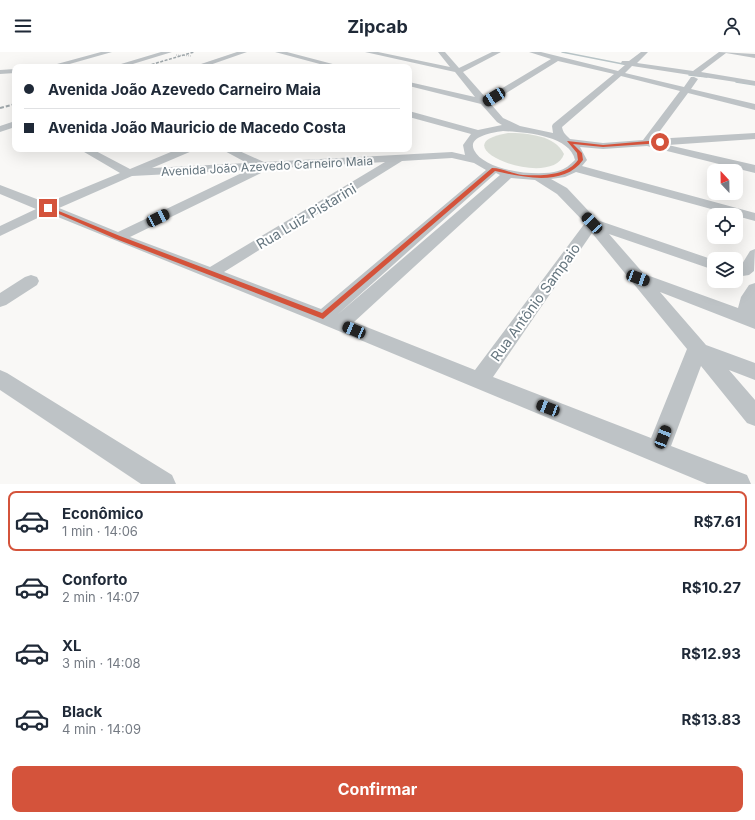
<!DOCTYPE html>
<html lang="pt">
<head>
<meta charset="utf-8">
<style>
  :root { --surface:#fff; --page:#f2f2f3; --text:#1f2937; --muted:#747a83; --line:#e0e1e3; --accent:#d4533b }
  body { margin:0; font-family:Inter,sans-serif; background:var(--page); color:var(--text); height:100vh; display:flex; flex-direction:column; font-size:15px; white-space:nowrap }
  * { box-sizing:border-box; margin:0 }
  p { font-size:13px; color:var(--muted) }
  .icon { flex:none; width:22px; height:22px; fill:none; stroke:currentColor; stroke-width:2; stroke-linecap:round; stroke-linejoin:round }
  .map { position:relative; height:432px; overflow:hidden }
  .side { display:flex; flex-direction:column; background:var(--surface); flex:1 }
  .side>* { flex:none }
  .hud { position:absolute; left:12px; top:12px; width:400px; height:88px; border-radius:8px; box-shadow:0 4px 16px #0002; display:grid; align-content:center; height:88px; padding:0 12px; background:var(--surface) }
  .needle { width:26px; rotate:338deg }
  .fabs { position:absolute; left:707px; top:112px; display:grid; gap:8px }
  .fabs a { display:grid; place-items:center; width:36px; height:36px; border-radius:8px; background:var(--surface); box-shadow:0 4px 16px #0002; font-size:20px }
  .end { position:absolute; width:18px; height:18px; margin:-9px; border:5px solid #d4533b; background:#fff; box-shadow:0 0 0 2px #fff }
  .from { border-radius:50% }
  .car { position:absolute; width:12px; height:24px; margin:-12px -6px; border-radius:5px; box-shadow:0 0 3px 1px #0007; background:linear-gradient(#222 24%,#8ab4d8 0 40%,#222 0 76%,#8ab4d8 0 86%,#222 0) }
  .hud b { display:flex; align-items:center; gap:14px; height:38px; font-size:15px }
  .hud b+b { border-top:1px solid var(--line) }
  .hud i { width:10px; height:10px; background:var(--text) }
  ul { padding:7px 0 0; list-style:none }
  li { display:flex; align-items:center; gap:12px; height:60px; margin:0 8px 6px; padding:0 4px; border:2px solid transparent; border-radius:8px }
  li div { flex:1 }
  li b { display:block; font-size:15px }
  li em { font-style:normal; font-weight:700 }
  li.current { border-color:var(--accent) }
  li>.icon { width:36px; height:36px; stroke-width:1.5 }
  .button { display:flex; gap:8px; margin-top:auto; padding:8px 12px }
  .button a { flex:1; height:46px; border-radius:8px; background:var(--accent); color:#fff; font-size:16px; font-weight:700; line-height:46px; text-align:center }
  header { display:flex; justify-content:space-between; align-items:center; height:52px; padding:0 12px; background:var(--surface); font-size:18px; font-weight:700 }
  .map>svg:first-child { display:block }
  .green { fill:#d9ddd6 }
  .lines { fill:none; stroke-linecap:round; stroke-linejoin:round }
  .stream { stroke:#b7c3c6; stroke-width:1.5 }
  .path { stroke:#b9bdbf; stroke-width:1; stroke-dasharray:1 1; stroke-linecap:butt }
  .minor { fill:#bec3c6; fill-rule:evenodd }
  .rail-far1 { stroke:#a0a8ac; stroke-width:1.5; stroke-dasharray:3 1.5; stroke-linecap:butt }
  .rail { stroke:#a0a8ac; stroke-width:2; stroke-dasharray:4 2; stroke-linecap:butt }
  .route { fill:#d4533b }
  .labels { text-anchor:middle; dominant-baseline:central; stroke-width:4; stroke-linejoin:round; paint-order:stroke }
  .far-street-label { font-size:12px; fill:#66767f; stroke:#fff }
  .street-label { font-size:14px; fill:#66767f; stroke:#fff }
</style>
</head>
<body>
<header><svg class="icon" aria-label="menu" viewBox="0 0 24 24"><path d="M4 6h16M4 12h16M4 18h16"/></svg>Zipcab<svg class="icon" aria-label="person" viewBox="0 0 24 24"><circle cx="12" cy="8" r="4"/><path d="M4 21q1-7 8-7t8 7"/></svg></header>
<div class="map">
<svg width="755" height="432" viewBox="0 0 755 432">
  <rect width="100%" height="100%" fill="#f9f8f6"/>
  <!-- green -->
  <path class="green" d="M508,81C527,81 555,83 564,102C552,139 435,93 508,81Z"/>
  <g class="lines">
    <!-- stream -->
    <path class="stream" d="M562,0L628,13
      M689,23L707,25
      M736,30L755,33"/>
    <!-- path -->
    <path class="path" d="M176,3L191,4"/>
    <!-- minor -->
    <path class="minor" d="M101,0H112L59,15H46Z
      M161,0H172L123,15H111Z
      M237,0H247L204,15H192Z
      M275,0H287L344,15H331Z
      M365,0H378L450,15L438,0H445L459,16L492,0H501L463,20L486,46L551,7L529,0H541L618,19L625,13L621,11L622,9H629L641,0H648L637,11L693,19L719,0L755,2V6L726,1L701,20L755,29V33L632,14L625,21L684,35L691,25H694L698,27L691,37L755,52V58L688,41L654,87L755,81V87L668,93L755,113V121L647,94L603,97L580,95L587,108L582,114L755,161V169L576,120L565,125L551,127L567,136L597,168L714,208V218L609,182L644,222L738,256L741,245L749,233L755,231V277L660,240L706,293L755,311V328L729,318L755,348V374L747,371L701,314L671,394L747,423L751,432H707L317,270L48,161L0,184V174L36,157L0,142V133L47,151L120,121L79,97H92L130,117L178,97H193L192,99L152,116L247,111L221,97H235L264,110L452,100L465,103L463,93L471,82L409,65V59L478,78L502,73L497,70L481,52L409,34V30L475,45L455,20ZM558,9L614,22L553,72L552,74L553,81L520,74L503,66L490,51ZM621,24L680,39L643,88L603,91L570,87C566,83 563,81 562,75ZM503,79C523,80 570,83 575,108C570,113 565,117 558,119C538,125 484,119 474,98C467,84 495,80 503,79ZM452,106L474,111L486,118L321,257L224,220L402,109ZM385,110L210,215L130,185L261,121L262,117ZM248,118L118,180L59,156L132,124ZM496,121L500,123L337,263ZM511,126L535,128L557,142L585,171L475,318L354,270ZM592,181L687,297L651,386L493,325Z
      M15,17V21L0,22V18Z
      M15,69V75L0,80V74Z
      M755,197L754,219L749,223L736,225V215L742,212L750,199Z
      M31,223L37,225L39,229L37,233L6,253L0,255V241L25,225Z
      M0,318L7,321L172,423L176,432H141L0,338Z"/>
    <!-- rail-far1 -->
    <path class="rail-far1" d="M143,15L194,0"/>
    <!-- rail -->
    <path class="rail" d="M0,56L15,52"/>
  </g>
  <!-- route -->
  <path class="route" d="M660,88L662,91L603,95L573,92L582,101L583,108C564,135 522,125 495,119L323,267L116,187L45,156L49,155L120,184L322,261L492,116C502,116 513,122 523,123C541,124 567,124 578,108L577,101L567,89L603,93Z"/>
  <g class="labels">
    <!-- far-street labels -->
    <g class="far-street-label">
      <text transform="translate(267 114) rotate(-3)">Avenida João Azevedo Carneiro Maia</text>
    </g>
    <!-- street labels -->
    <g class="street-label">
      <text transform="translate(306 164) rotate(-31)">Rua Luiz Pistarini</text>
      <text transform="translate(535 250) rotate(-54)">Rua Antônio Sampaio</text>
    </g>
  </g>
</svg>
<div class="fabs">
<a><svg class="needle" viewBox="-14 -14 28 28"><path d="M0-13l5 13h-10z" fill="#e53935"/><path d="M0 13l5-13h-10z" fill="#747a83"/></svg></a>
<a><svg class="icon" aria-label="locate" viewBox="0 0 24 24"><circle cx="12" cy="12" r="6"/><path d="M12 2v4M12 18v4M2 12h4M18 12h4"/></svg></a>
<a><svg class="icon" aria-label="layers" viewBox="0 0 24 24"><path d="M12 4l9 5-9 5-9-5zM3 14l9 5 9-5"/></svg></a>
</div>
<i class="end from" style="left:660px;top:90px"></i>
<i class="end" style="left:48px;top:156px"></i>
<i class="car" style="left:494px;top:45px;rotate:239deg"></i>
<i class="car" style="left:158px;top:166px;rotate:64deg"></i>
<i class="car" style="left:592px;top:171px;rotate:317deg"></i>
<i class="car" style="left:638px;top:226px;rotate:110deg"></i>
<i class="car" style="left:354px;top:278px;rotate:293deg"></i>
<i class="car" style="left:548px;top:356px;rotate:291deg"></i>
<i class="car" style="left:663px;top:385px;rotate:21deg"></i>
<div class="hud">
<b><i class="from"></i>Avenida João Azevedo Carneiro Maia</b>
<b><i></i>Avenida João Mauricio de Macedo Costa</b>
</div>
</div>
<section class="side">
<ul>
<li class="current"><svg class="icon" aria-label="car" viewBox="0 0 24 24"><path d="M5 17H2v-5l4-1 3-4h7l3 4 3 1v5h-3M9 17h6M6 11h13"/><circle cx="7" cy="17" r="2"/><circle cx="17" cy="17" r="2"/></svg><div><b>Econômico</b><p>1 min · 14:06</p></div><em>R$7.61</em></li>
<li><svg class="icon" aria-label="car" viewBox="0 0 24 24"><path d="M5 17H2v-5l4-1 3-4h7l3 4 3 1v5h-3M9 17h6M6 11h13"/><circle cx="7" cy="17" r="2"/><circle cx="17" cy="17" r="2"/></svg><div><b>Conforto</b><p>2 min · 14:07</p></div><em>R$10.27</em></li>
<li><svg class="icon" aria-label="car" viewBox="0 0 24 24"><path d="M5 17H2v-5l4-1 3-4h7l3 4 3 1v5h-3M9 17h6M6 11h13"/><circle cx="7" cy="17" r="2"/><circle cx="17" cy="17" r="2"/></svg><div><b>XL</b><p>3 min · 14:08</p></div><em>R$12.93</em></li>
<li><svg class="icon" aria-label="car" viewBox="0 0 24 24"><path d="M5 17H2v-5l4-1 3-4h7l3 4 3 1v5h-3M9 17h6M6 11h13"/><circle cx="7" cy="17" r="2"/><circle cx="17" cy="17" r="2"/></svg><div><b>Black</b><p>4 min · 14:09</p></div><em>R$13.83</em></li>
</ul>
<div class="button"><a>Confirmar</a></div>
</section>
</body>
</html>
